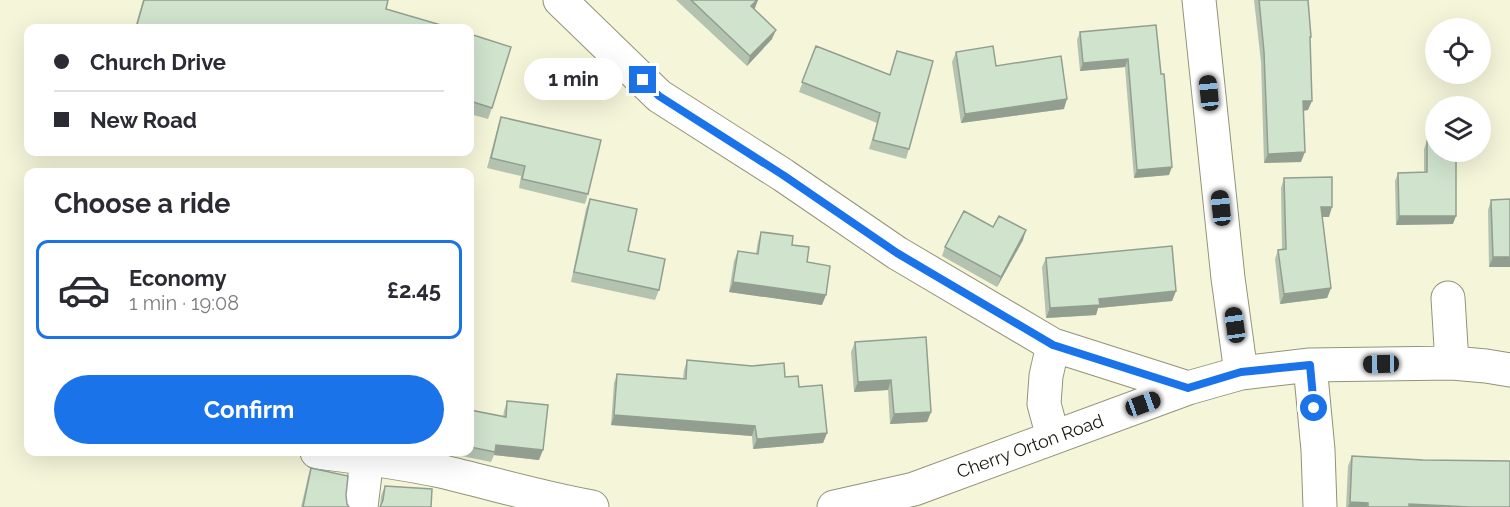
<!DOCTYPE html>
<html lang="en">
<head>
<meta charset="utf-8">
<style>
  :root { --surface:#fff; --page:#f7f7f7; --text:#2b2b33; --muted:#7c7c81; --line:#e1e1e2; --accent:#1a73e8 }
  body { margin:0; font-family:Raleway,sans-serif; background:var(--page); color:var(--text); height:100vh; display:flex; flex-direction:column; font-size:22px; white-space:nowrap }
  * { box-sizing:border-box; margin:0 }
  p { font-size:20px; color:var(--muted) }
  .icon { flex:none; width:33px; height:33px; fill:none; stroke:currentColor; stroke-width:2; stroke-linecap:round; stroke-linejoin:round }
  .map { position:relative; flex:1; overflow:hidden }
  .drawer { position:absolute; left:24px; top:168px; width:450px; height:288px; display:flex; flex-direction:column; background:var(--surface); border-radius:12px; box-shadow:0 6px 24px #0002 }
  .drawer>* { flex:none }
  .top-card { position:absolute; left:24px; top:24px; width:450px; height:132px; border-radius:12px; box-shadow:0 6px 24px #0002; display:grid; align-content:center; height:132px; padding:0 30px; background:var(--surface) }
  .controls { position:absolute; left:1425px; top:18px; display:grid; gap:12px }
  .controls a { display:grid; place-items:center; width:66px; height:66px; border-radius:50%; background:var(--surface); box-shadow:0 6px 24px #0002; font-size:30px }
  .end { position:absolute; width:27px; height:27px; margin:-14px; border:8px solid #1a73e8; background:#fff; box-shadow:0 0 0 3px #fff }
  .from { border-radius:50% }
  .bubble { position:absolute; height:42px; border-radius:21px; background:var(--surface); box-shadow:0 6px 24px #0002; font-size:20px; font-weight:700; line-height:42px; text-align:center }
  .car { position:absolute; width:18px; height:36px; margin:-18px -9px; border-radius:8px; box-shadow:0 0 4px 2px #0007; background:linear-gradient(#222 24%,#8ab4d8 0 40%,#222 0 76%,#8ab4d8 0 86%,#222 0) }
  .top-card b { display:flex; align-items:center; gap:21px; height:57px; font-size:22px }
  .top-card b+b { border-top:2px solid var(--line) }
  .top-card i { width:15px; height:15px; background:var(--text) }
  ul { padding:0; list-style:none }
  li { display:flex; align-items:center; gap:18px; height:99px; margin:0 12px 9px; padding:0 18px; border:3px solid var(--line); border-radius:12px }
  li div { flex:1 }
  li b { display:block; font-size:22px }
  li em { font-style:normal; font-weight:700 }
  li.on { border-color:var(--accent) }
  li>.icon { width:54px; height:54px; stroke-width:1.5 }
  h2 { padding:0 30px; font-size:27px; line-height:72px }
  .cta { display:flex; gap:12px; margin-top:auto; padding:12px 30px }
  .cta a { flex:1; height:69px; border-radius:36px; background:var(--accent); color:#fff; font-size:24px; font-weight:700; line-height:69px; text-align:center }
  .map>svg:first-child { display:block }
  .lines { fill:none; stroke-linecap:round; stroke-linejoin:round }
  .minor-casing { stroke:#929379; stroke-width:35 }
  .minor { stroke:#fff; stroke-width:33 }
  .wall { fill:#b3c3b0 }
  .shaded-wall { fill:#929f90 }
  .building { fill:#d0e3cd; stroke:#929f90; stroke-width:1.5 }
  .route { stroke:#1a73e8; stroke-width:8 }
  .labels { text-anchor:middle; dominant-baseline:central; stroke-width:4.5; stroke-linejoin:round; paint-order:stroke }
  .street-label { font-size:18px; fill:#17180e; stroke:#fff }
</style>
</head>
<body>
<div class="map">
<svg width="1510" height="507" viewBox="0 0 1510 507">
  <rect width="100%" height="100%" fill="#f4f5d9"/>
  <g class="lines">
    <!-- minor casing -->
    <g class="minor-casing">
      <path id="minor" d="M560,0L659,96L783,175L897,253L1053,345L1188,388
        M1199,0L1228,278L1241,373
        M1448,298L1452,363
        M1310,365L1318,450L1320,507
        M1053,437L1044,404L1046,376L1053,345
        M317,452C358,457 399,462 440,471C491,483 541,498 592,507
        M361,507L367,458
        M834,507L914,489L1188,388L1241,373L1310,365L1452,363L1486,366L1510,370"/>
    </g>
    <!-- minor -->
    <use href="#minor" class="minor"/>
  </g>
  <!-- wall -->
  <path class="wall" d="M143,0H388L386,9L451,28H135Z
    M676,0H758L754,9L772,39L747,66Z
    M1254,0H1308L1310,41L1308,110L1303,111L1301,162L1264,163L1261,62Z
    M1080,32L1161,74L1169,175L1134,178L1125,67L1080,71L1077,40Z
    M470,34L492,108L488,119L470,114Z
    M816,46L890,75L897,51L909,149L906,159L869,149L877,123L799,92Z
    M956,52L996,66L1064,109L961,123L952,62Z
    M501,117L588,194L585,204L519,188L521,176L487,168L498,126Z
    M1427,141L1453,224L1396,225L1395,181L1398,173L1424,172V149Z
    M1284,178L1329,217H1322L1331,288L1327,298L1280,304L1275,259L1278,250L1282,249L1281,188Z
    M590,199L628,251L659,290L655,300L571,282L586,209Z
    M1510,199V267H1489L1488,210L1491,200Z
    M761,232L792,245L807,262L822,305L729,292L734,261L738,251L756,254L758,241Z
    M1023,240L997,287L942,256L945,247Z
    M1046,258L1176,291L1172,301L1098,308L1096,315L1046,318L1042,267Z
    M855,342L931,412L927,422L890,424L888,390L854,392L851,352Z
    M687,360L785,377L799,387L827,433L823,443L753,449L752,436L611,425L614,383L617,374L683,378L684,370Z
    M507,401L539,460L494,455L491,462L442,452H470V410L503,417L504,411Z
    M1352,456L1423,460L1510,507H1346L1348,466Z
    M311,468L346,495L347,504L349,507H301L308,477Z
    M385,486L431,507H380L381,496Z"/>
  <!-- shaded-wall -->
  <path class="shaded-wall" d="M757,0H758L755,8L748,16L751,6Z
    M776,30L772,39L747,66L750,56Z
    M1128,59L1125,67L1080,71L1083,63Z
    M1067,99L1064,109L961,123L965,114Z
    M1303,101H1312L1308,110L1299,111Z
    M1305,152L1301,162L1264,163L1268,154Z
    M1172,167L1169,175L1134,178L1137,170Z
    M1321,207H1332L1329,217H1317Z
    M1399,216H1456L1453,224L1396,225Z
    M1026,230L1023,240L997,287L1001,277Z
    M1493,257H1510V267H1489Z
    M733,282L826,295L822,305L729,292Z
    M1331,288L1327,298L1280,304L1284,294Z
    M1176,291L1172,301L1098,308L1096,315L1046,318L1050,308L1099,299Z
    M891,380L888,390L854,392L858,382Z
    M931,412L927,422L890,424L894,414Z
    M614,415L755,426L752,436L611,425Z
    M827,433L823,443L753,449L757,439Z
    M496,445L543,450L539,460L494,455Z
    M1350,502L1368,503L1367,507H1348Z
    M1409,504L1470,507H1408Z"/>
  <!-- building -->
  <path class="building" d="M144,0H388L386,9L451,28H136Z
    M691,0H757L751,6L776,30L750,56Z
    M1259,0H1308L1311,37H1310L1312,101H1303L1305,152L1268,154L1264,52Z
    M1156,25L1161,74H1164L1172,167L1137,170L1128,59L1083,63L1080,32Z
    M470,34L511,47L492,108L470,101Z
    M816,46L890,75L897,51L933,61L909,149L873,140L880,113L802,82Z
    M993,46L996,66L1061,56L1067,99L965,114L956,52Z
    M501,117L601,140L588,194L522,179L525,166L491,158Z
    M1427,141H1436V152H1456V216H1399L1398,173L1427,172Z
    M1332,177V207H1321L1331,288L1284,294L1278,250L1286,249L1284,178Z
    M590,199L637,209L628,251L665,259L659,290L574,272Z
    M1510,199V257H1493L1491,200Z
    M964,211L993,227L999,216L1026,230L1001,277L945,247Z
    M761,232L793,236L792,245L809,247L807,262L830,266L826,295L733,282L738,251L758,254Z
    M1172,246L1176,291L1099,299L1100,305L1050,308L1046,258Z
    M926,337L931,412L894,414L891,380L858,382L855,342Z
    M687,360L752,366L784,363L785,377L798,376L799,387L822,385L827,433L757,439L755,426L614,415L617,374L686,379Z
    M507,401L548,405L543,450L496,445L495,452L470,447V410L506,417Z
    M1352,456L1423,460L1510,461V507H1470L1409,504V507H1368V503L1350,502Z
    M311,468L348,476L346,495L347,504L349,507H303Z
    M385,486L432,489L431,507H380L383,500Z"/>
  <g class="lines">
    <!-- route -->
    <path class="route" d="M643,80L659,96L783,175L897,253L1053,345L1188,388L1241,372L1310,365L1314,408"/>
  </g>
  <g class="labels">
    <!-- street labels -->
    <g class="street-label">
      <text transform="translate(1030 446) rotate(-20)">Cherry Orton Road</text>
    </g>
  </g>
</svg>
<div class="controls">
<a><svg class="icon" aria-label="locate" viewBox="0 0 24 24"><circle cx="12" cy="12" r="6"/><path d="M12 2v4M12 18v4M2 12h4M18 12h4"/></svg></a>
<a><svg class="icon" aria-label="layers" viewBox="0 0 24 24"><path d="M12 4l9 5-9 5-9-5zM3 14l9 5 9-5"/></svg></a>
</div>
<i class="end from" style="left:1314px;top:408px"></i>
<i class="end" style="left:643px;top:80px"></i>
<div class="bubble" style="left:524px;top:58px;width:99px">1 min</div>
<i class="car" style="left:1209px;top:93px;rotate:354deg"></i>
<i class="car" style="left:1221px;top:208px;rotate:354deg"></i>
<i class="car" style="left:1235px;top:325px;rotate:352deg"></i>
<i class="car" style="left:1381px;top:364px;rotate:269deg"></i>
<i class="car" style="left:1143px;top:404px;rotate:70deg"></i>
<div class="top-card">
<b><i class="from"></i>Church Drive</b>
<b><i></i>New Road</b>
</div>
<section class="drawer">
<h2>Choose a ride</h2>
<ul>
<li class="on"><svg class="icon" aria-label="car" viewBox="0 0 24 24"><path d="M5 17H2v-5l4-1 3-4h7l3 4 3 1v5h-3M9 17h6M6 11h13"/><circle cx="7" cy="17" r="2"/><circle cx="17" cy="17" r="2"/></svg><div><b>Economy</b><p>1 min · 19:08</p></div><em>£2.45</em></li>
</ul>
<div class="cta"><a>Confirm</a></div>
</section>
</div>
</body>
</html>
